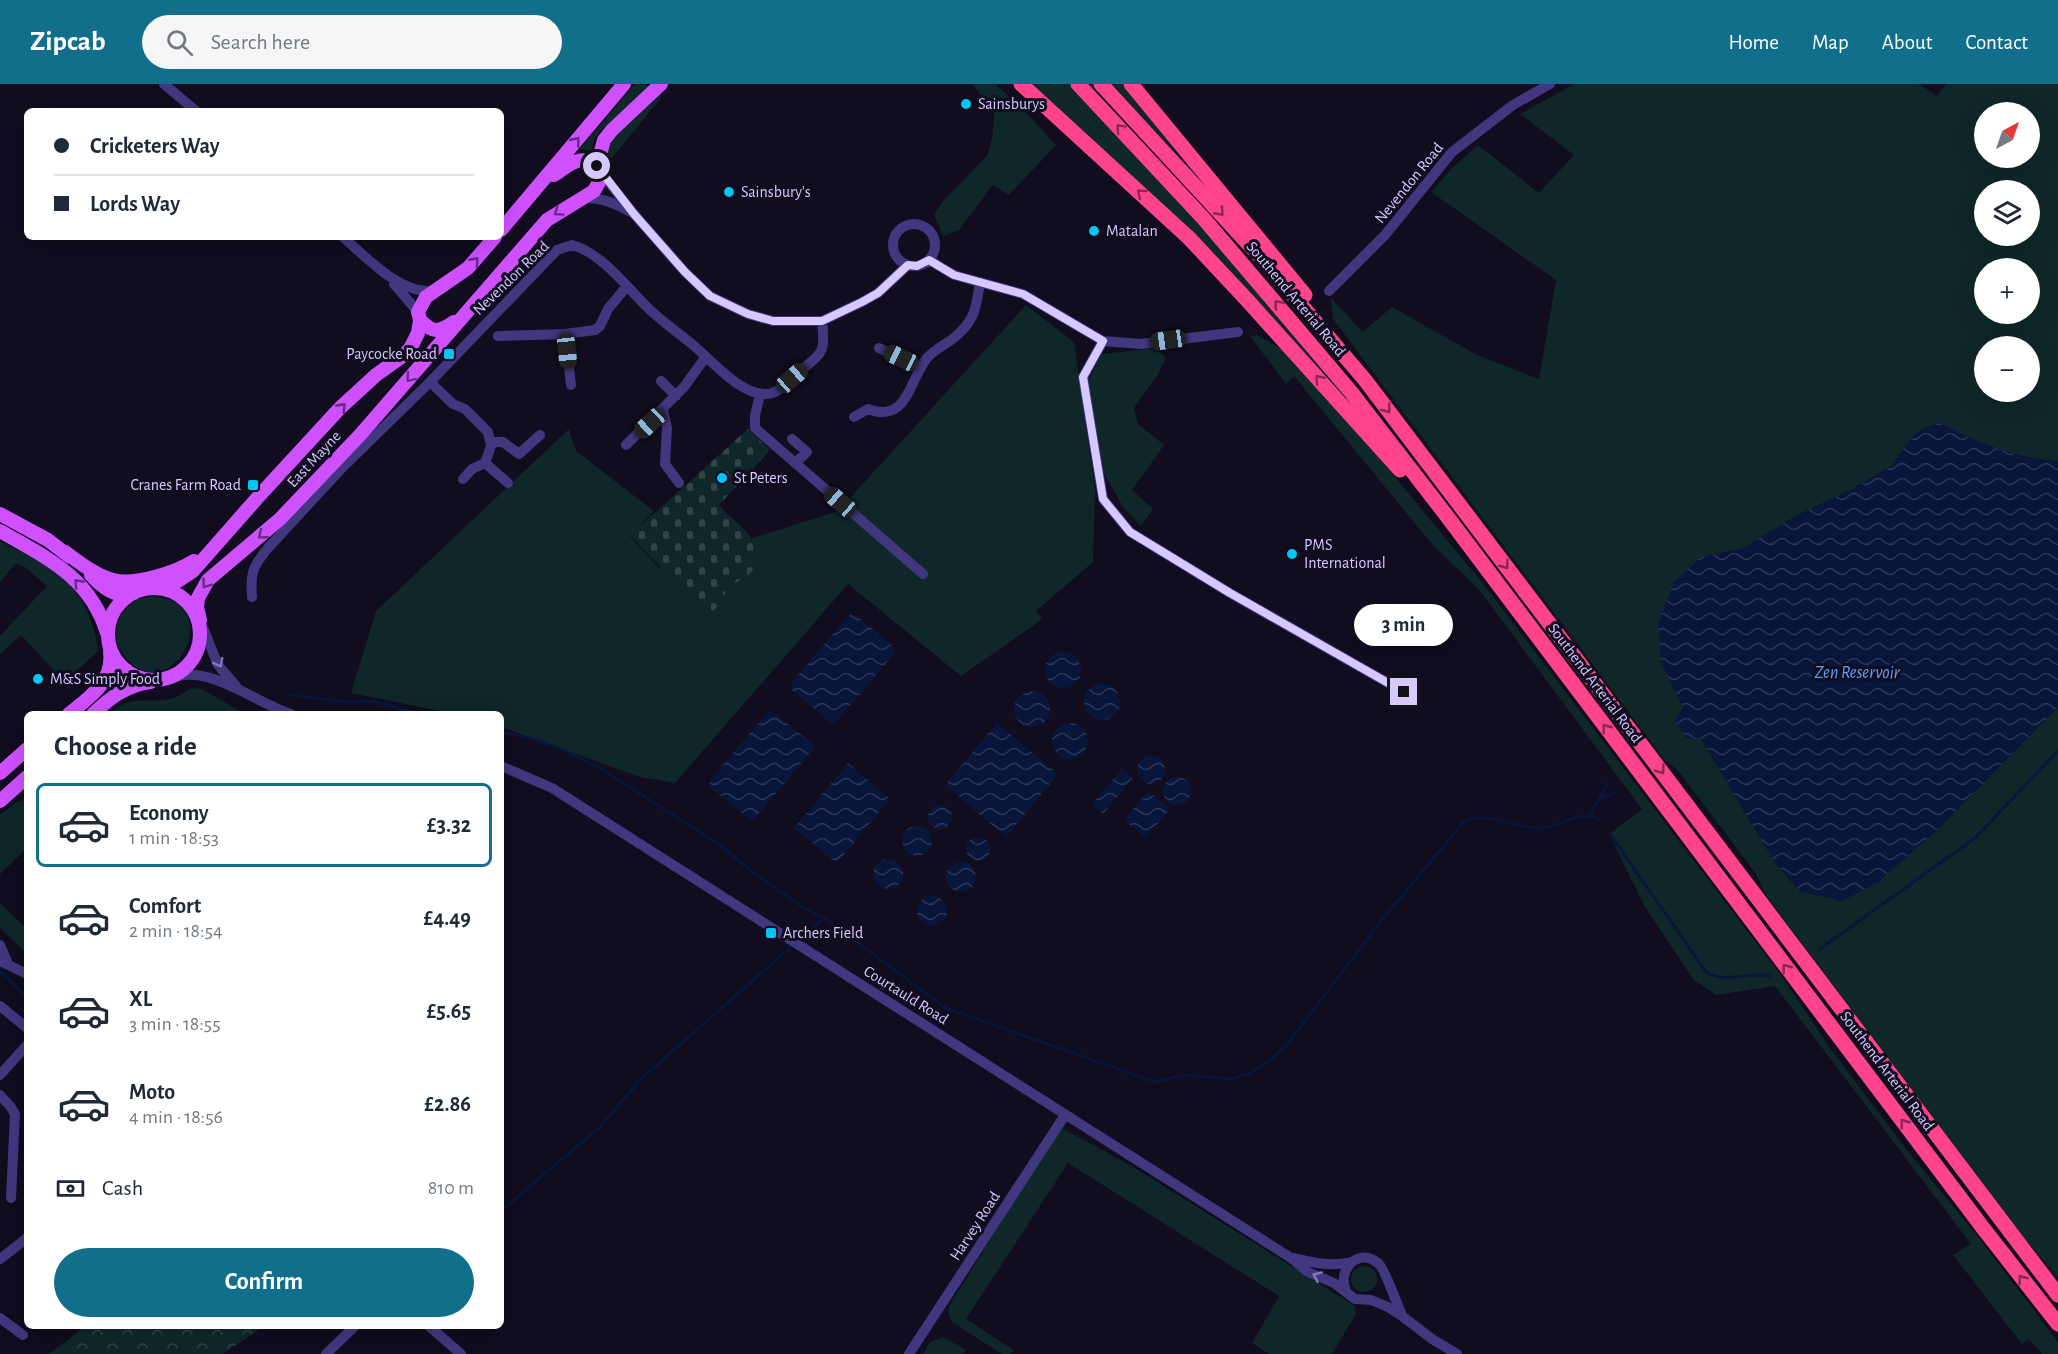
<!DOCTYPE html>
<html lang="en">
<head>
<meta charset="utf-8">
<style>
  :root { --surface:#fff; --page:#f6f6f7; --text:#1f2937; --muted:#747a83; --line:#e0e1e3; --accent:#116f8c }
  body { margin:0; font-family:"Alegreya Sans",sans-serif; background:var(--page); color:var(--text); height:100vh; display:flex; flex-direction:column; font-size:22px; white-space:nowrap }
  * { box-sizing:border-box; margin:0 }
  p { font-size:20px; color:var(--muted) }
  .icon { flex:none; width:33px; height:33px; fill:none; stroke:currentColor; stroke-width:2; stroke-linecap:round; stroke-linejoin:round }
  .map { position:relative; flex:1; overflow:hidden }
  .side { position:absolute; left:24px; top:627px; width:480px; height:618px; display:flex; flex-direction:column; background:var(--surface); border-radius:9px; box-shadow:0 6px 24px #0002 }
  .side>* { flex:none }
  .top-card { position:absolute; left:24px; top:24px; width:480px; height:132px; border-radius:9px; box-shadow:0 6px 24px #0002; display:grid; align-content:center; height:132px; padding:0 30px; background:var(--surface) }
  .needle { width:39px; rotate:40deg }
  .tools { position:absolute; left:1974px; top:18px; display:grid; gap:12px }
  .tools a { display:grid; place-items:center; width:66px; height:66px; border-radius:50%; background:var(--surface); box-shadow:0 6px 24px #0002; font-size:30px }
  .end { position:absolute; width:27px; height:27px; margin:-14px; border:8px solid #d5c9ff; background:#111; box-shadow:0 0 0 3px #111 }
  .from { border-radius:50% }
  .bubble { position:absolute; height:42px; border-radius:21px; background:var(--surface); box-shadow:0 6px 24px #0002; font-size:20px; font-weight:700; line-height:42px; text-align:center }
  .car { position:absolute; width:18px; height:36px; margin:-18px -9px; border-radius:8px; box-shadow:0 0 4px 2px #0007; background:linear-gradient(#222 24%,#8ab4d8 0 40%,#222 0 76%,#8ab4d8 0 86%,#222 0) }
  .top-card b { display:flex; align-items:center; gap:21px; height:57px; font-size:22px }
  .top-card b+b { border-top:2px solid var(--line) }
  .top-card i { width:15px; height:15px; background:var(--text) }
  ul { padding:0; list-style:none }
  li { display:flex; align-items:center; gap:18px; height:84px; margin:0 12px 9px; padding:0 18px; border:3px solid transparent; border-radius:9px }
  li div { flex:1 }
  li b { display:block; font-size:22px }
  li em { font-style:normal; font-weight:700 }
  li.active { border-color:var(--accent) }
  li>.icon { width:54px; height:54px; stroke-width:1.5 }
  h2 { padding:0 30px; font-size:27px; line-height:72px }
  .pay { display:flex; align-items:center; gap:15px; height:66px; padding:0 30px; font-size:22px }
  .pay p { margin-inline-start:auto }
  .primary-button { display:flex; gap:12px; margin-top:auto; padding:12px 30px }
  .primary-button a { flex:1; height:69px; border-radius:36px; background:var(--accent); color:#fff; font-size:24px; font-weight:700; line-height:69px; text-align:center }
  header { display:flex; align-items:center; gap:36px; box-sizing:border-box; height:84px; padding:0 30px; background:var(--accent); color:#fff }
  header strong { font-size:28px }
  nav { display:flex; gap:33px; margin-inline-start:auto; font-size:21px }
  .search { width:420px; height:54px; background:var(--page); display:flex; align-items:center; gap:15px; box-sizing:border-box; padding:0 21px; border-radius:33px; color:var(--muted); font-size:22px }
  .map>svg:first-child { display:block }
  .grass { fill:#0f2728; fill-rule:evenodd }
  .forest { fill:url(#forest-crowns) }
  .cemetery { fill:url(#cemetery-stones) }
  .water { fill:url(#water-waves) }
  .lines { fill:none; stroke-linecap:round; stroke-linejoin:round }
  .stream { stroke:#09163b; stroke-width:3 }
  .minor { stroke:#40377e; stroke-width:10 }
  .major { stroke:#ce50ff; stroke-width:14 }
  .highway { stroke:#ff448c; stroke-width:15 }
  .oneway { stroke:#882855 }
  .oneway2 { stroke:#662b83 }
  .oneway3 { stroke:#8379b8 }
  .route { stroke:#d5c9ff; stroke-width:8 }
  .poi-dot { fill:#00c4f4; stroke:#110c1e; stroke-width:2 }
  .labels { text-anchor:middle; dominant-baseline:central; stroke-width:6; stroke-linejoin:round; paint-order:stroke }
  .poi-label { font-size:16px; fill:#d5c9ff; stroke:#110c1e; text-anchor:start }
  .street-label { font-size:16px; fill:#d5c9ff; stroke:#110c1e }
  .water-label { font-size:18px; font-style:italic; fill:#57a1ff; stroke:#110c1e }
</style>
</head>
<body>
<header>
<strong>Zipcab</strong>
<div class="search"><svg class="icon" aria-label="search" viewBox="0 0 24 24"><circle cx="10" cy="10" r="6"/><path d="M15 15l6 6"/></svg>Search here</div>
<nav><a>Home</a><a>Map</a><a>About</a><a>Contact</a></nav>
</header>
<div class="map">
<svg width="2058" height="1270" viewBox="0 0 2058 1270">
  <defs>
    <pattern id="forest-crowns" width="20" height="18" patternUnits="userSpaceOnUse" patternTransform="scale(1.5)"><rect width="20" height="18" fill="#0f2728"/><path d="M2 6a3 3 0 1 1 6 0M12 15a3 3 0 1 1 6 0" fill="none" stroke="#314548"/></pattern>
    <pattern id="cemetery-stones" width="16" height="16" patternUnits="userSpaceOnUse" patternTransform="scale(1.5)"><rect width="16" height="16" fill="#0f2728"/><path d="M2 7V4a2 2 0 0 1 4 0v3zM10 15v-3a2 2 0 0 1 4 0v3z" fill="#314548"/></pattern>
    <pattern id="water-waves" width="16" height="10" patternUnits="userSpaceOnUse" patternTransform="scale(1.5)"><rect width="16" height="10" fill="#09163b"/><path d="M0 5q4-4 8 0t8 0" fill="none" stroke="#2c3758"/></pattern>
  </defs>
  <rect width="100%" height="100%" fill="#110c1e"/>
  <!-- grass -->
  <path class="grass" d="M635,0H645L650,4L600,47L594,56L591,68L580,65Z
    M972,0H995L1019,21L1056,61L1009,111L993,101L959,146L943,152L934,131L943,117L987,72L993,50L994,27Z
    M1028,0H1071L1217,157L1357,323L1354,326Z
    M1108,0H1126L1198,91H1193L1186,83L1187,80Z
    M1574,0H1919L1937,12L1946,0H2058V377C2016,375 1975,358 1938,338L1916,349L1890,383L1850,406L1796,432L1742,465L1701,473L1661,578L1683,624L1675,636L1686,654L1701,655L1774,777L1799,807L1841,817L1877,799L1937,746L2058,623V1193L2024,1154L1767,813L1756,790L1679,688L1663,674L1333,235L1331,214L1363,248L1392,223L1477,271L1539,295L1556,196L1431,108L1452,84L1478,61L1539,109L1574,71L1520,30ZM1984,28H2030V74H1984ZM1984,106H2030V152H1984ZM1984,184H2030V230H1984ZM1984,262H2030V308H1984Z
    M660,11L662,13L606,81L605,77L610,57L618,48Z
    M1026,221L1074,258L1095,406L1093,478L1036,527L1042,534L1037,539L961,592L848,500L675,699L640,693L501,643V630H455L351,609L376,527L569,345L576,367L654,427L630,452L659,484L838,427Z
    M1257,251L1282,265L1380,375L1485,502L1781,891L1828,961L1907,1066L1976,1150L2058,1258V1270H2042L2029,1255L2022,1260L1953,1171L1971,1160L1775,902L1716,911L1693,895L1645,823L1609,750L1642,725L1480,507L1431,459L1294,292L1286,300L1250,252Z
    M1156,264L1166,274L1157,292L1134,324L1138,340L1164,361L1132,406L1153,425L1141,442L1123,423L1104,389L1088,297L1102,270Z
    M0,457C12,465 26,467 38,474C73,493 94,529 98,567L65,598L21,551L0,570V552L47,502L25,483L16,479L0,498Z
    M153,512C159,513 165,514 171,516C222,539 160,631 120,565C109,548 122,522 139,515C144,514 149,513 153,512Z
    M192,604L202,605L245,630H110C131,609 146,620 170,615C179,613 185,607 192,604Z
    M27,714V764L0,790V731L15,719Z
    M0,819L27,845V870L0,844Z
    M1060,1043L1135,1084L1355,1222L1356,1230L1332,1270H1269L1252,1259L1279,1212L1068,1079L966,1235L1015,1267L1010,1270H1002L952,1238L948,1229L949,1222Z
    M1351 1195a13 13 0 1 1 26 0a13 13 0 1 1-26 0Z
    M943,1253L966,1266L963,1270H923L930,1258Z"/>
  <!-- forest -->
  <path class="forest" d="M86,1242H264L223,1270H49Z"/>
  <!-- cemetery -->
  <path class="cemetery" d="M748,345L770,366L719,421C732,438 776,462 751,488C745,494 735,498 729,504C722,511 720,521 713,527L702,522L668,491L630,451Z"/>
  <!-- water -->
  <path class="water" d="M1938,338C1975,358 2016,375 2058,377V623L1937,746L1877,799L1842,817L1799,807L1774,777L1701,655L1686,654L1675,637L1683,624L1661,578L1658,540L1674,498L1701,473L1742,465L1796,432L1850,406L1890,383L1916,349Z
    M849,531H855L894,563V570L836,638L831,639L792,606L791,599Z
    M1045 586a18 18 0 1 1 36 0a18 18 0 1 1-36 0Z
    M1084 618a18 18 0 1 1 36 0a18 18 0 1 1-36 0Z
    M1014 625a18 18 0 1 1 36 0a18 18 0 1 1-36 0Z
    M768,628H773L813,660V666L755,734L749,735L710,703V696Z
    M997,639L1058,690L1006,753L945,701Z
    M1052 657a18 18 0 1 1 36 0a18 18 0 1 1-36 0Z
    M1137 686a14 14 0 1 1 28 0a14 14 0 1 1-28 0Z
    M848,679L890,715L837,779L794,744Z
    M1122,685L1133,694L1103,730L1091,721Z
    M1163 707a14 14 0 1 1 28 0a14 14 0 1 1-28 0Z
    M1148,707L1170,725L1146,754L1124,736Z
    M928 733a12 12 0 1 1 24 0a12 12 0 1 1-24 0Z
    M902 757a15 15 0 1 1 30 0a15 15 0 1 1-30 0Z
    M966 765a12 12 0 1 1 24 0a12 12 0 1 1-24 0Z
    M873 790a15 15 0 1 1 30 0a15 15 0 1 1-30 0Z
    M946 793a15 15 0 1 1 30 0a15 15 0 1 1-30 0Z
    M917 827a15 15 0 1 1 30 0a15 15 0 1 1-30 0Z"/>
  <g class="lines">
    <!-- stream -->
    <path class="stream" d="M290,611L345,618L374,617L400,625L426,630
      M501,648L533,655L563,666L603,686L720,761L752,788L804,824L824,834L642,994L600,1043L501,1127
      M1599,715L1608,698
      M1589,731L1599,715L1616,708
      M1610,750L1706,888C1724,900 1750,887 1770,892
      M824,834L946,924L1155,998L1185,991L1230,995L1249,990L1268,978L1285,963L1385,832L1464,738C1489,726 1516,745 1542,744C1562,743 1581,724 1600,736
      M1820,865L1975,754L2058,667
      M0,887L27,913"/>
    <!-- minor -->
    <path class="minor" d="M164,0L196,27
      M598,85L634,130L685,188L710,212L748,230L773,237H822L862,218L878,209L908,181
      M584,114C603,114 614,119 631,128
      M893 161a21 21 0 1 1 42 0a21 21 0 1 1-42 0Z
      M343,153C366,173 400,210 432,207
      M929,176L954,191L1023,210L1103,257L1141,260L1238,248
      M394,200L418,228
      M1329,207L1385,151L1452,68L1513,21L1550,0
      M498,252L565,250
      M1103,257L1083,293L1103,415L1130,448L1230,509L1404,608
      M879,264L921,284
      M661,297L676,312
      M430,298L453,320L465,325L488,348L491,362L485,379L472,385L463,395
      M571,301L565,250L595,246L600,242L608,225L627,202
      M760,310L755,332V344L923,490
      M663,326L667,344L665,380L679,399
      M854,333L868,325C908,340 909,296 927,274C933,267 942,262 950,257C974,239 976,227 980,198
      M792,355L807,368L795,379
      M491,358H503L519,370L540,351
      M626,361L684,303L705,274
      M485,379L508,399
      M252,513C250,489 253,482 268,464L340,386L430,298L557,166L572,161C600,168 626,202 646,222C660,236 677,248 692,260C711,276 741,312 767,310C778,310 789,297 797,290C822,268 826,271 822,237
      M200,536L218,581L236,602
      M174,593C212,581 255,619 291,630
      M501,682L552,704L1291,1174L1308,1188L1334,1199L1355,1215L1371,1216L1388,1223L1402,1232L1432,1255L1457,1270
      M0,861L8,880
      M0,877L27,890
      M0,922L27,944
      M0,991L27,961
      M0,1011L10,1022L15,1030L11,1114
      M1294,1174C1315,1179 1331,1183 1352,1178
      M0,1175L27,1154
      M1346,1207C1336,1185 1360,1162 1379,1180C1385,1185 1397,1221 1402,1231
      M0,1234L23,1251
      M429,1242L461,1270
      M326,1270L355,1242
      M909,1270L1065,1031"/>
    <!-- major -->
    <path class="major" d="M554,91C569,81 580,69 597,82
      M501,146L624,0
      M420,236C433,249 438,249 454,238
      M0,430L48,456L70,473
      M0,447C47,474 90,493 107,549
      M65,468C79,478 96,492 113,496C135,502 177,488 194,477
      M91,491C103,504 115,514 134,509
      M108 550a46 46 0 1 1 92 0a46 46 0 1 1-92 0Z
      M150,504L178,497L193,487L259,412L340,324L376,291L404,271L411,263L418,249L420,236L418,228L426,213L468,184L495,153
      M200,536L197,523L198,514L208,496L280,435L360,351L547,136L594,107L599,98L597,82L604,56L612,46L661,0
      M69,630C90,613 114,597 110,568
      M93,630C110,614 126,601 151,598
      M0,689L27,665
      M0,717L27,693"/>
    <!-- highway -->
    <path class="highway" d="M1021,0L1189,154L1248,217L1400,386
      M1078,0L1204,135L1351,308L1443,427L1983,1144L2058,1240
      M1101,0L1256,168L1365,296L2058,1211
      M1131,0L1305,211"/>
  </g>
  <!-- one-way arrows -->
  <defs><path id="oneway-chevron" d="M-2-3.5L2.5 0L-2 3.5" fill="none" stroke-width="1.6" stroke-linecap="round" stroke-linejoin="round" transform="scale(1.5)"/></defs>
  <g class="oneway">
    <use href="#oneway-chevron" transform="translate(1120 44) rotate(-133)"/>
    <use href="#oneway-chevron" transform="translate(1141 109) rotate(-138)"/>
    <use href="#oneway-chevron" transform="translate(1220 128) rotate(48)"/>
    <use href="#oneway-chevron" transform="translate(1278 220) rotate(-130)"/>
    <use href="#oneway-chevron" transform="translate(1319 295) rotate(-132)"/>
    <use href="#oneway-chevron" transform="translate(1387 325) rotate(53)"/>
    <use href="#oneway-chevron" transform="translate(1505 481) rotate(53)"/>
    <use href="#oneway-chevron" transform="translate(1606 644) rotate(-127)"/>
    <use href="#oneway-chevron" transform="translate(1661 686) rotate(53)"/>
    <use href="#oneway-chevron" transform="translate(1786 884) rotate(-127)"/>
    <use href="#oneway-chevron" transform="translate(1904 1039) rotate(-127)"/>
    <use href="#oneway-chevron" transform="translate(2022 1195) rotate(-127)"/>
  </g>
  <g class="oneway2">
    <use href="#oneway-chevron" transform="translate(576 57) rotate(-51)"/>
    <use href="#oneway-chevron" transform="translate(558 128) rotate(145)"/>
    <use href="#oneway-chevron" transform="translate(475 177) rotate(-48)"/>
    <use href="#oneway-chevron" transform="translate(410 294) rotate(131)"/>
    <use href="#oneway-chevron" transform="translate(342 323) rotate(-46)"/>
    <use href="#oneway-chevron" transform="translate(262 451) rotate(141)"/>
    <use href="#oneway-chevron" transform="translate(78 499) rotate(-132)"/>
    <use href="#oneway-chevron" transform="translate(206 500) rotate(125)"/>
  </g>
  <g class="oneway3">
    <use href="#oneway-chevron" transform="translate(219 579) rotate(62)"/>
    <use href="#oneway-chevron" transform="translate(1317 1192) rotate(-156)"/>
  </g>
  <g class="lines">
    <!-- route -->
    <path class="route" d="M597,82L634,130L685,188L710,212L748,230L773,237H822L862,218L878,209L908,181L917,182L929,176L954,191L1023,210L1103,257L1083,293L1103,415L1130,448L1230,509L1404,608"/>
  </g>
  <!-- markers -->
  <g class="poi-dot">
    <circle cx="966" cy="20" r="6"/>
    <circle cx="729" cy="108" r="6"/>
    <circle cx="1094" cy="147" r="6"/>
    <rect x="443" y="264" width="12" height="12" rx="3"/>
    <circle cx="722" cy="394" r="6"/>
    <rect x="247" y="395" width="12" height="12" rx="3"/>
    <circle cx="1292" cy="470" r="6"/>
    <circle cx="38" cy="595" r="6"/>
    <rect x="765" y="843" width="12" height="12" rx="3"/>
  </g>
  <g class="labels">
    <!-- poi labels -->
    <g class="poi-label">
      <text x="978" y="20">Sainsburys</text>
      <text x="741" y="108">Sainsbury's</text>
      <text x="1106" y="147">Matalan</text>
      <text x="437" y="270" text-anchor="end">Paycocke Road</text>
      <text x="734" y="394">St Peters</text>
      <text x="241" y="401" text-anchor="end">Cranes Farm Road</text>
      <text x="1304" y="461">PMS<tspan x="1304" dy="18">International</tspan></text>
      <text x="50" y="595">M&amp;S Simply Food</text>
      <text x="783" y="849">Archers Field</text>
    </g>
    <!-- street labels -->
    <g class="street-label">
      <text transform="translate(1409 99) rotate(-51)">Nevendon Road</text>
      <text transform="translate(511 194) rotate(-44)">Nevendon Road</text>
      <text transform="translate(1296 215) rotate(50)">Southend Arterial Road</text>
      <text transform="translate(314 375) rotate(-47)">East Mayne</text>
      <text transform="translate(1595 599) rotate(53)">Southend Arterial Road</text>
      <text transform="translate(906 911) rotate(32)">Courtauld Road</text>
      <text transform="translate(1887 987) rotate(53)">Southend Arterial Road</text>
      <text transform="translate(975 1142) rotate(-57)">Harvey Road</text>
    </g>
    <!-- water labels -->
    <g class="water-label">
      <text x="1857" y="589">Zen Reservoir</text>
    </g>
  </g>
</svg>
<div class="tools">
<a><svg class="needle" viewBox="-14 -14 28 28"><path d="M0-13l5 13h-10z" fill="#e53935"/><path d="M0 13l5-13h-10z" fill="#747a83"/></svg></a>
<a><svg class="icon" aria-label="layers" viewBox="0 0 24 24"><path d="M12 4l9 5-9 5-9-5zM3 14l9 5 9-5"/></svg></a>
<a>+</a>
<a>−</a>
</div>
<i class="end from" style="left:597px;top:82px"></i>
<i class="end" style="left:1404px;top:608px"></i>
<div class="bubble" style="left:1354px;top:520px;width:99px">3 min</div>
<i class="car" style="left:1168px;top:256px;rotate:262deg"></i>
<i class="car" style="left:567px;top:267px;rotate:174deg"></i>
<i class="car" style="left:901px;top:274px;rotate:295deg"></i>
<i class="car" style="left:792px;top:294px;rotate:49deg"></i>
<i class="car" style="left:650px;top:339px;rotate:227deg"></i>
<i class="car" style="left:840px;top:418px;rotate:311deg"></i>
<div class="top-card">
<b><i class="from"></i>Cricketers Way</b>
<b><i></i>Lords Way</b>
</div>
<section class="side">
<h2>Choose a ride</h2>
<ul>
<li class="active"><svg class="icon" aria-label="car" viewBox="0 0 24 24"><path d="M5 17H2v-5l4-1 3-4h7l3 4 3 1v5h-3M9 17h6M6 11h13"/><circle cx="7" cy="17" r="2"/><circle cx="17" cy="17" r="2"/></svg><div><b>Economy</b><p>1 min · 18:53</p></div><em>£3.32</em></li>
<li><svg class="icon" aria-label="car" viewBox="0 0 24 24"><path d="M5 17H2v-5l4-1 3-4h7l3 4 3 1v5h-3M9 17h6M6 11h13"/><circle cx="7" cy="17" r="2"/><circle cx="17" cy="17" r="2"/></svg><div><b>Comfort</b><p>2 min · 18:54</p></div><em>£4.49</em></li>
<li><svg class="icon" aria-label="car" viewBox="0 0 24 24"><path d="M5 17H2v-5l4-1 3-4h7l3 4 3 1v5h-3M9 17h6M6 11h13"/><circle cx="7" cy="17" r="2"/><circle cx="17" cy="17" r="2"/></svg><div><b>XL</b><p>3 min · 18:55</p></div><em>£5.65</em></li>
<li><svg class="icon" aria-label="car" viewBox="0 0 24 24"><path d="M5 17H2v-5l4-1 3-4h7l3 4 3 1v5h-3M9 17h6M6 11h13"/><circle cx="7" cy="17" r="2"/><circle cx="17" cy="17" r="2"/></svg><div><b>Moto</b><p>4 min · 18:56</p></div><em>£2.86</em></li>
</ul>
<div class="pay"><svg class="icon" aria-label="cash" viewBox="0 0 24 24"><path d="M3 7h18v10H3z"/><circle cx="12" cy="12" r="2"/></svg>Cash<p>810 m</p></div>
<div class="primary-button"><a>Confirm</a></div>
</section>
</div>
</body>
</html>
